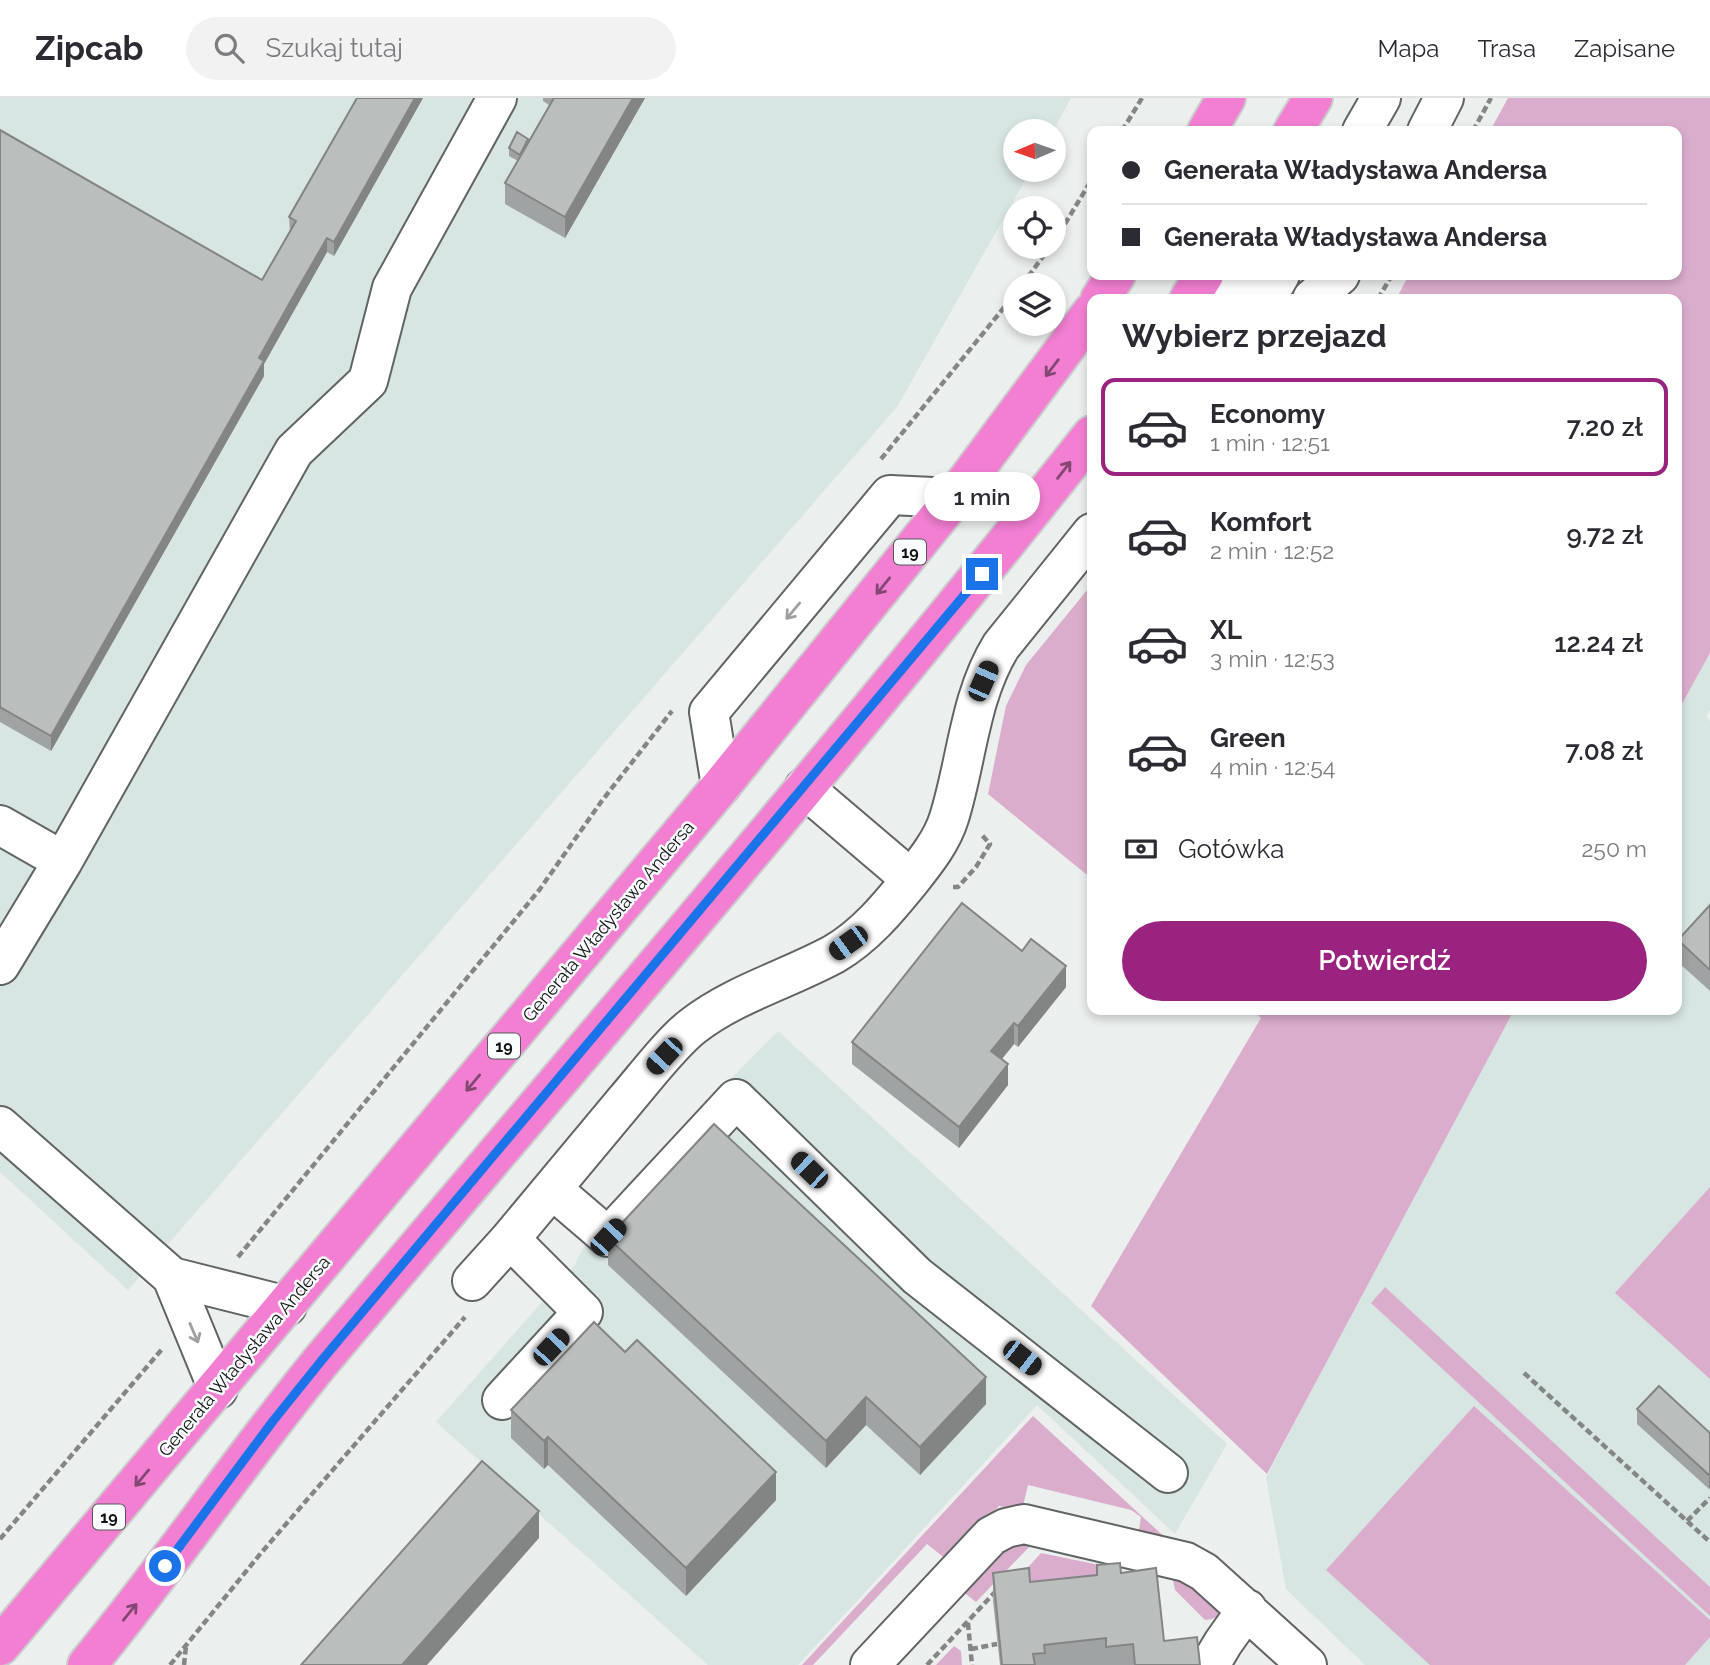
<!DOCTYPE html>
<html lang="pl">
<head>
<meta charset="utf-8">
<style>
  :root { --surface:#fff; --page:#f2f2f3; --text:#2b2b33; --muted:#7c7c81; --line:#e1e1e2; --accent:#99237f }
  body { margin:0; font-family:Raleway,sans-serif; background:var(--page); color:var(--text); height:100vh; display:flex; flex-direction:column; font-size:26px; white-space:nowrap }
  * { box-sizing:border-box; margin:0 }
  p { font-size:23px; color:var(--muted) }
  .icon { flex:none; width:38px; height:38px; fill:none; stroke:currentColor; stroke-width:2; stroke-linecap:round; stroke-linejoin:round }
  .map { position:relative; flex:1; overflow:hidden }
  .details { position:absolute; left:1087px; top:196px; width:595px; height:721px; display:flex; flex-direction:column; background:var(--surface); border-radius:14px; box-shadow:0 4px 10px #0003 }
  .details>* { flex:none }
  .top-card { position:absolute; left:1087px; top:28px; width:595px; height:154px; border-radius:14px; box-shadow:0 4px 10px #0003; display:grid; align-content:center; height:154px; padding:0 35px; background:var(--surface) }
  .needle { width:46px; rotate:268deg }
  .fabs { position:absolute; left:1003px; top:21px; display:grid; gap:14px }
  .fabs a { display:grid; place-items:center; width:63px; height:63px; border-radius:50%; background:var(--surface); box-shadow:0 4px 10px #0003; font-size:35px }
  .end { position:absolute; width:32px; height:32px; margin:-16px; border:9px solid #1a73e8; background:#fff; box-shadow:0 0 0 4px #fff }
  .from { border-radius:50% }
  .bubble { position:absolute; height:49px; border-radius:24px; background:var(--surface); box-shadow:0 4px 10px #0003; font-size:23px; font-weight:600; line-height:49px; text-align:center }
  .car { position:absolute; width:21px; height:42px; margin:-21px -10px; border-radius:9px; box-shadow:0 0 5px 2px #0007; background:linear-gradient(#222 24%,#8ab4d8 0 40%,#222 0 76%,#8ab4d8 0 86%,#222 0) }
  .top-card b { display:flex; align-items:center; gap:24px; height:66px; font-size:26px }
  .top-card b+b { border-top:2px solid var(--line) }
  .top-card i { width:18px; height:18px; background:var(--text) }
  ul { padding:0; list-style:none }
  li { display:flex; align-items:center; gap:21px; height:98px; margin:0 14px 10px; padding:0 21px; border:4px solid transparent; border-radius:14px }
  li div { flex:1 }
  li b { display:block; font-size:26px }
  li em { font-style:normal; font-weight:600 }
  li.selected { border-color:var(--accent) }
  li>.icon { width:63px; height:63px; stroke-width:1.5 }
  h2 { padding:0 35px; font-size:32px; line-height:84px }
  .pay { display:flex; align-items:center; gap:18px; height:77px; padding:0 35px; font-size:26px }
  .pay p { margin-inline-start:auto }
  .action { display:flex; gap:14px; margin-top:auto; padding:14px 35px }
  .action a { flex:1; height:80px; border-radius:42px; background:var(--accent); color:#fff; font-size:28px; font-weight:600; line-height:80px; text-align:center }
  header { display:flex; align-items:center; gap:42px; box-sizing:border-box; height:98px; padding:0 35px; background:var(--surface); border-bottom:2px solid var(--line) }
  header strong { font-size:33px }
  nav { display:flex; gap:38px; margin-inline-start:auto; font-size:24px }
  .search { width:490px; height:63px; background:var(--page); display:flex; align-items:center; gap:18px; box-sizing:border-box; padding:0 24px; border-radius:38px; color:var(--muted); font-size:26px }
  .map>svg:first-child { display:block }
  .built { fill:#d7e5e3 }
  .green { fill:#dbadcc }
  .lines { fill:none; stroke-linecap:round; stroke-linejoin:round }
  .minor-casing { stroke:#606463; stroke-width:42 }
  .highway-casing { stroke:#cbcbcb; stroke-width:42 }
  .path { stroke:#838685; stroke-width:4.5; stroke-dasharray:7 3.5; stroke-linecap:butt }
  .minor { stroke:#fff; stroke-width:38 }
  .highway { stroke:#f37fd3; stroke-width:38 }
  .wall { fill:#a0a3a3 }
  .shaded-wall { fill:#828584 }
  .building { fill:#babebd; stroke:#828584; stroke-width:2 }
  .oneway { stroke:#824872 }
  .oneway2 { stroke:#a0a0a0 }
  .route { stroke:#1a73e8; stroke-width:9 }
  .labels { text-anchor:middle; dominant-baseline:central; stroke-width:5; stroke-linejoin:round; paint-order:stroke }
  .shield { fill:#f8fcfc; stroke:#565858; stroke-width:2 }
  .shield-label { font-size:16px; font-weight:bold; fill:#111212 }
  .street-label { font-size:18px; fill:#111212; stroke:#f8fcfc }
</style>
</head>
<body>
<header>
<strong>Zipcab</strong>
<div class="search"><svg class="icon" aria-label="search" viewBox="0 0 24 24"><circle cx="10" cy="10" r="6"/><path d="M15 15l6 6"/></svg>Szukaj tutaj</div>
<nav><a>Mapa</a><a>Trasa</a><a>Zapisane</a></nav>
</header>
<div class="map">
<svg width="1710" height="1567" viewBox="0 0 1710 1567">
  <rect width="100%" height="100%" fill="#ebefee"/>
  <!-- built -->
  <path class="built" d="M0,0H1071L1053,33H1015V72H1031L897,309L128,1192L0,1074Z
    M1710,555V612L1706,619L1710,623V1567H1365L1286,1491L1266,1380L1436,1054L1514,912H1676L1677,615Z
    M778,933L1227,1346L1175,1436L1037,1307L798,1567H708L436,1324L574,1168L595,1127L629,1084Z"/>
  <!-- green -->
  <path class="green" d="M1508,0H1710V555L1677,615L1676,201H1396L1409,177H1676V33H1490Z
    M1092,486V781L988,696L1006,608L1026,567Z
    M1252,912H1514L1267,1376L1091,1208L1261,920Z
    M1710,1089V1281L1615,1195Z
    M1385,1189L1710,1489V1518L1371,1205Z
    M1474,1308L1710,1522V1539L1685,1567H1430L1326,1472Z
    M1033,1318L1170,1444L1138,1438L1141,1419L1131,1412L1028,1387L1022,1412L999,1408L947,1462L927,1446L813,1567H802Z
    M1034,1444L976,1504L961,1492L1001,1450Z
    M1041,1455L1109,1469L1110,1477L1024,1485L1020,1478Z
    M1171,1473L1221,1508C1218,1519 1216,1521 1205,1522L1175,1492Z
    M954,1548L961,1553L962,1567H936Z"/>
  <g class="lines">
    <!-- minor casing -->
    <g class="minor-casing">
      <path id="minor" d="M1362,33L1381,0
        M1427,33L1444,0
        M1194,194L1257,201
        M1266,201L1280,177
        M1312,201L1340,177
        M721,688L709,614L890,397L954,400
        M804,690L911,781
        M0,727L63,763
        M0,867L63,763L294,353L368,283L392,190L497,0
        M0,1028L172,1179L287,1208
        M552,1091L608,1139L736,1001L917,1178L1168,1375
        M172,1179L218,1291
        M472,1183L510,1141
        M502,1302L583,1214L510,1141C548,1095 587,1049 625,1003C644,981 671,945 693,928C734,896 788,881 834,856C865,838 888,810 910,783C925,764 942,743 949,720C967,663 969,600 1001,548L1092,435
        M870,1567L991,1438L1006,1430L1024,1426L1186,1464L1204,1474L1307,1567
        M1210,1567L1223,1545L1247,1511"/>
    </g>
    <!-- highway casing -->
    <g class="highway-casing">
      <path id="highway" d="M1207,33L1226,0
        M1293,33L1313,0
        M1100,201L1116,177
        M1189,201L1204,177
        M0,1548L721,688L954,400L1092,214
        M87,1567C169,1468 241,1361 322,1262C581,955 843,652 1092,337"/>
    </g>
    <!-- path -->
    <path class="path" d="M1122,33L1142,0
      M1473,33L1491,0
      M1054,144L1092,81
      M1022,187L1050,149
      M1378,201L1392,177
      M881,361L1015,196
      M953,789H958L976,769L990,746L982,737
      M238,1159L540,791L601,704L672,613
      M1524,1275L1710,1444
      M1687,1423L1710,1400
      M0,1441L163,1250
      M968,1525L972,1567
      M971,1551L997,1546
      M170,1567L261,1455L465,1219
      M184,1567L186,1548
      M927,1567L996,1493"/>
    <!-- minor -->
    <use href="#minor" class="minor"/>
    <!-- highway -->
    <use href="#highway" class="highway"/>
  </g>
  <!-- wall -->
  <path class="wall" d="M357,0H423L334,158L327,154L264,266V278L51,653L0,624V32L262,182L290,133L289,119Z
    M543,0H645L565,140L505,106V85L518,63L509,58V50L528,46L549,7L543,3Z
    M1710,807V893L1678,864V842Z
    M1066,889L1018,949L1014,946L1002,961L1008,987L959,1050L852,966V944Z
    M608,1140L986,1306L920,1377L866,1327L826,1370L608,1167Z
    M1637,1311L1710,1335L1709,1391L1637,1326Z
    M511,1312L776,1402L686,1498L548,1367L544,1371L511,1340Z
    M1097,1467L1121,1475L1164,1543L1200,1567H1000L993,1503V1475L1030,1484L1097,1477Z"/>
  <!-- shaded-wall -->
  <path class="shaded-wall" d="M415,0H423L334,158V144Z
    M633,0H645L565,140V119Z
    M327,140V154L264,266V278L51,653V638L259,260Z
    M1066,868V889L1018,949V928Z
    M1014,925V946L991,974V953Z
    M1008,966V987L959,1050V1029Z
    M986,1279V1306L920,1377V1349Z
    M866,1299V1327L826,1370V1343Z
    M548,1339V1367L544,1371V1343Z
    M776,1374V1402L686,1498V1470Z
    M1710,1375V1390L1709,1391V1377Z
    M539,1413V1440L427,1567H402Z"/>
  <!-- building -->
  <path class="building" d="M357,0H415L334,144L327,140L293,199L259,260L264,263L51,638L0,609V32L262,182L296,123L289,119Z
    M554,0H633L565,119L505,85Z
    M517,34L528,41L520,57L509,50Z
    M962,805L1022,853L1031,841L1066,868L1018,928L1014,925L991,953L1008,966L959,1029L852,944Z
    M1710,807V872L1678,842Z
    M714,1026L986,1279L920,1349L866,1299L826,1343L608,1140Z
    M594,1224L625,1254L637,1242L776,1374L686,1470L548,1339L544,1343L511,1312Z
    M1659,1288L1710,1335V1375L1709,1377L1637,1311Z
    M482,1363L539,1413L402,1567H301Z
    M1120,1465L1121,1475L1156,1470L1164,1543L1197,1539L1200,1567H1135L1133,1546L1106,1549V1540L1044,1547L1045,1555L1033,1556L1035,1567H1002L993,1475L1029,1470L1030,1484L1097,1477V1467Z"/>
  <!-- one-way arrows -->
  <defs><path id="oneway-shaft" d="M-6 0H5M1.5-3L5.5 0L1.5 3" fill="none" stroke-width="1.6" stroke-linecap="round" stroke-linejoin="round" transform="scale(1.75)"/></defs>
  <g class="oneway">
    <use href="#oneway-shaft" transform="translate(1052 270) rotate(127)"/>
    <use href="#oneway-shaft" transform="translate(1064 372) rotate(-52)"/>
    <use href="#oneway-shaft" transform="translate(883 488) rotate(129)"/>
    <use href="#oneway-shaft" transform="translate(473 985) rotate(130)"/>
    <use href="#oneway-shaft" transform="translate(142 1380) rotate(130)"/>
    <use href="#oneway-shaft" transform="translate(130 1514) rotate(-51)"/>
  </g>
  <g class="oneway2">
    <use href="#oneway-shaft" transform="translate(793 513) rotate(130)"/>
    <use href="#oneway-shaft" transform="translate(194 1235) rotate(67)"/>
  </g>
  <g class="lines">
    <!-- route -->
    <path class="route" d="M165,1468L273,1323L322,1262L982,476"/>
  </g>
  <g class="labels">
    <!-- shield labels -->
    <g class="shield">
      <rect x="894" y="441.5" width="32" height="25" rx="5"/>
      <rect x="488" y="935.5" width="32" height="25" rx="5"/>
      <rect x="93" y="1406.5" width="32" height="25" rx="5"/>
    </g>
    <g class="shield-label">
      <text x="910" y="454">19</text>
      <text x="504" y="948">19</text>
      <text x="109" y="1419">19</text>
    </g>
    <!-- street labels -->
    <g class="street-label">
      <text transform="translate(608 823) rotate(-50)">Generała Władysława Andersa</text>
      <text transform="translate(244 1258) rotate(-50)">Generała Władysława Andersa</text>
    </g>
  </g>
</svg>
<div class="fabs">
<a><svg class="needle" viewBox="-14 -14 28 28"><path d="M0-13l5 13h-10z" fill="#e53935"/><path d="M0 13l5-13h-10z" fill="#7c7c81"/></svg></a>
<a><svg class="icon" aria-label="locate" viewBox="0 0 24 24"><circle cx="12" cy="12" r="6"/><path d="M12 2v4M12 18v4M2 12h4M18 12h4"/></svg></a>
<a><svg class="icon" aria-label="layers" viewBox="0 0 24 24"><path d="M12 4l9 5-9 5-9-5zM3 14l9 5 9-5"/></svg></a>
</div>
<i class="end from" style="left:165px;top:1468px"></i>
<i class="end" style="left:982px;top:476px"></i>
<div class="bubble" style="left:924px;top:374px;width:116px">1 min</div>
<i class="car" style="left:983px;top:583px;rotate:24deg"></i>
<i class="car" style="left:848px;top:845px;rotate:234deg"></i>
<i class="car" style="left:664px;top:958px;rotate:223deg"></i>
<i class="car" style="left:809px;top:1072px;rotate:314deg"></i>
<i class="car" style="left:608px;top:1139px;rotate:43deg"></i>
<i class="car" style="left:551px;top:1249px;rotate:43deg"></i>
<i class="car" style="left:1022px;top:1260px;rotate:128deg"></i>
<div class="top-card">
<b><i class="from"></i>Generała Władysława Andersa</b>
<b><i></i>Generała Władysława Andersa</b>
</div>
<section class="details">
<h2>Wybierz przejazd</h2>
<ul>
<li class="selected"><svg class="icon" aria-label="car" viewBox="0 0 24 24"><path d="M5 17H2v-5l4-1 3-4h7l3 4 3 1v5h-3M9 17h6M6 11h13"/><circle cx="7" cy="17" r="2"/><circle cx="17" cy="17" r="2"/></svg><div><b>Economy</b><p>1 min · 12:51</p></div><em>7.20 zł</em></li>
<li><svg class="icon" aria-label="car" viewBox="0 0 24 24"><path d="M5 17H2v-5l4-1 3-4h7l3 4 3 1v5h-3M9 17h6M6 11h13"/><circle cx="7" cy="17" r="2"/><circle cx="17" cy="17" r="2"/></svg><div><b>Komfort</b><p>2 min · 12:52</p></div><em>9.72 zł</em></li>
<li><svg class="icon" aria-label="car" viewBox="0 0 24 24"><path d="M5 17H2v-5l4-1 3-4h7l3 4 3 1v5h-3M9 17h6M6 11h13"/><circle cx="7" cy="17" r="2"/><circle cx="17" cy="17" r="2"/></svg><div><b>XL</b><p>3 min · 12:53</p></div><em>12.24 zł</em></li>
<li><svg class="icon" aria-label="car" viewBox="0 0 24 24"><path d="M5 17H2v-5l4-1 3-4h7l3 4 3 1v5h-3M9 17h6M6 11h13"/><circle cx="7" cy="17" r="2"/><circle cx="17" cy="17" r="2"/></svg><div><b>Green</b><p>4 min · 12:54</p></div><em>7.08 zł</em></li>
</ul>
<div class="pay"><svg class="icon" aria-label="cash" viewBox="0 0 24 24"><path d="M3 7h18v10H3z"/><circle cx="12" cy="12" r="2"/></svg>Gotówka<p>250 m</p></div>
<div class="action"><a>Potwierdź</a></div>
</section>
</div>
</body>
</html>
